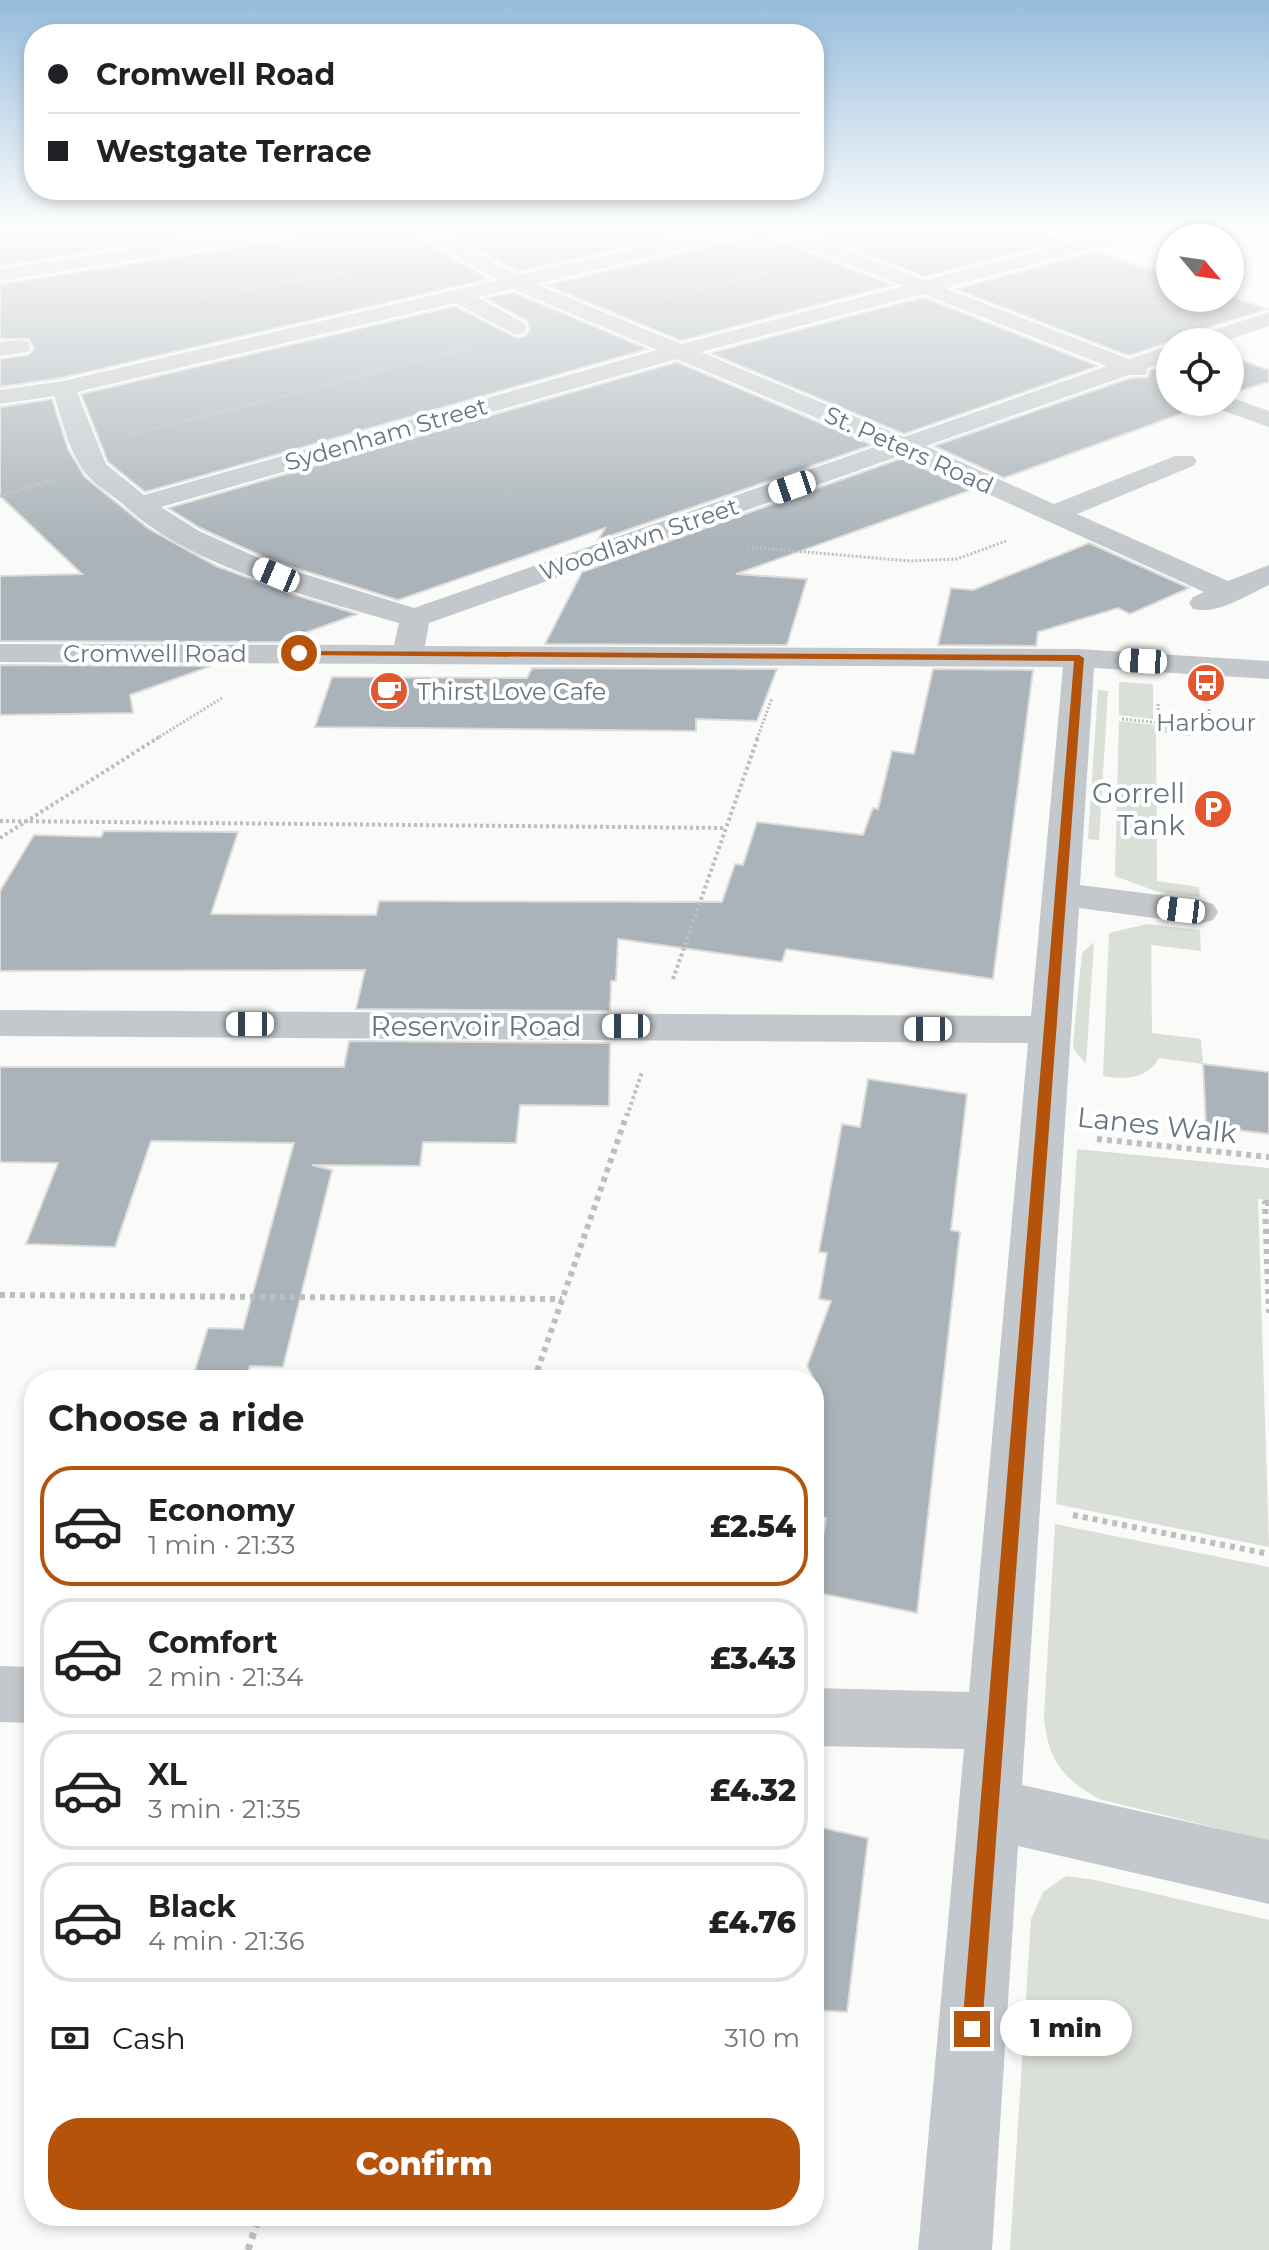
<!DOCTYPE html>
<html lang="en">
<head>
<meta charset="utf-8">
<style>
  :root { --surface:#fff; --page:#f6f6f6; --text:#202124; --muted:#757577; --line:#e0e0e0; --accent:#b45309 }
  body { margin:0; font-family:Montserrat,sans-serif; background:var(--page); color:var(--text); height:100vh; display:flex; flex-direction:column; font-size:30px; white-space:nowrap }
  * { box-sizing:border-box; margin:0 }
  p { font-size:26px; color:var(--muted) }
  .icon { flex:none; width:44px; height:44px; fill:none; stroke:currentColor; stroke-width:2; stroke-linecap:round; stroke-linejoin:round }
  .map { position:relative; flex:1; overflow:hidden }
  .panel { position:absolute; left:24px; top:1370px; width:800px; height:856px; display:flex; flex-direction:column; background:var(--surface); border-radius:32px; box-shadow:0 4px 12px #0003 }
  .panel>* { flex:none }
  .top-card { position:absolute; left:24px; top:24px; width:800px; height:176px; border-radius:32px; box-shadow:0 4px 12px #0003; display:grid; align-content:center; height:176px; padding:0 24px; background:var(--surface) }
  .needle { width:52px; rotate:119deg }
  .buttons { position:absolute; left:1156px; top:224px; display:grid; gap:16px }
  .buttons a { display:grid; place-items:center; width:88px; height:88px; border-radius:50%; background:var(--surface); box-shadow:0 4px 12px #0003; font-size:40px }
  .end { position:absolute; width:36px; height:36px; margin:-18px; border:10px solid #b45309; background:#fff; box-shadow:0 0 0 4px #fff }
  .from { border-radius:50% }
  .bubble { position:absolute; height:56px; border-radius:28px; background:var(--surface); box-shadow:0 4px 12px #0003; font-size:26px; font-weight:800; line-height:56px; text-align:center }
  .car { position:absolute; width:24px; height:48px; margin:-24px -12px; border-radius:10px; box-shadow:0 0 6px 2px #0007; background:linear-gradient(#fff 24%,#345 0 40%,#fff 0 76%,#345 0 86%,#fff 0) }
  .top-card b { display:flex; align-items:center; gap:28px; height:76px; font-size:30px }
  .top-card b+b { border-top:2px solid var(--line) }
  .top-card i { width:20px; height:20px; background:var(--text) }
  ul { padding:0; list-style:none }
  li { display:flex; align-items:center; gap:24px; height:120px; margin:0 16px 12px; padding:0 8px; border:4px solid var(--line); border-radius:32px }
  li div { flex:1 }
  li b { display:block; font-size:30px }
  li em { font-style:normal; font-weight:800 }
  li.selected { border-color:var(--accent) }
  li>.icon { width:72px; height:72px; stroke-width:1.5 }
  h2 { padding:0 24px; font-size:36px; line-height:96px }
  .pay { display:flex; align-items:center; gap:20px; height:88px; padding:0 24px; font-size:30px }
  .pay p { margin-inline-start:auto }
  .cta { display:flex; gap:16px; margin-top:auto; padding:16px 24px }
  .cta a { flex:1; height:92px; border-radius:32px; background:var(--accent); color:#fff; font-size:32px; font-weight:800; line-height:92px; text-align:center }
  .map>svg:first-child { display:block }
  .green { fill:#dadfd7 }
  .building { fill:#aab3b9; stroke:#dcdcda; stroke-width:2 }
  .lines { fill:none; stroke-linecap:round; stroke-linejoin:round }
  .path-far3 { stroke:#bbbfc2; stroke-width:3; stroke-dasharray:2 2; stroke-linecap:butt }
  .path-far2 { stroke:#bbbfc2; stroke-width:4; stroke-dasharray:3 3; stroke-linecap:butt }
  .path-far1 { stroke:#bbbfc2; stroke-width:6; stroke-dasharray:5 5; stroke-linecap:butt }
  .path { stroke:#bbbfc2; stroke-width:7; stroke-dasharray:6 6; stroke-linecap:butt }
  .minor { fill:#c3c8cc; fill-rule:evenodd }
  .major { fill:#d6dbdf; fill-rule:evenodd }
  .route { fill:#b45309 }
  .labels { text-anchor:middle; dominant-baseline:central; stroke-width:8; stroke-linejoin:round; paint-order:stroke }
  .far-street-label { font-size:24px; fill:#657683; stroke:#fff }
  .far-poi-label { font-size:24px; fill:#657683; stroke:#fff; text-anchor:start }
  .poi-label { font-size:28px; fill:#657683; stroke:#fff; text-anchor:end }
  .street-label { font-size:28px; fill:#657683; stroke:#fff }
</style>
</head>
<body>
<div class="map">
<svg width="1269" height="2250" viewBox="0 0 1269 2250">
  <rect width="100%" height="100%" fill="#fafaf8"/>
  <!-- green -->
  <path class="green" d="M1119,682L1153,684V719L1119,715Z
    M1098,690L1108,691L1099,840L1088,839Z
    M1119,721L1191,729V736L1156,732L1157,881L1199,887L1200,897L1155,891L1115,876Z
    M1147,924L1200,930L1201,951L1151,945L1152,1033L1201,1039L1203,1064L1159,1058C1147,1079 1125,1080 1103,1076L1109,933Z
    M1094,942L1086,1064L1074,1050L1073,1043L1082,953Z
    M1077,1149L1269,1168V1200L1258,1199L1269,1547L1056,1504Z
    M1055,1524L1269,1567V1841L1099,1799C1062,1778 1048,1760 1044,1717Z
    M1066,1876L1095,1880L1269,1920V2250H1010L1031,1919L1043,1892Z"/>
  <!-- building -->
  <path class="building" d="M0,230H230L0,266Z
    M305,230H406L489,279L62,378L0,387V359L28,355L34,349L29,339H0V284L293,238Z
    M441,230H700L518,272Z
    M755,230H763L767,236L893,285L681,341L546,285L751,236Z
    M804,230H1034L1065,240L925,277Z
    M1096,251L1170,276V298L1230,296L1268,309L1179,337L1186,342H1169L1129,356L955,289Z
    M513,292L648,349L145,492L108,462L81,394L455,306L517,338L525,336L530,330L527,321L485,298Z
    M923,297L1098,366L904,434L710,353Z
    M1230,356L1269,370V382L1230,394Z
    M677,362L872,445L598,540L605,528L398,600L273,561L200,528L168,508Z
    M1170,363V402L1208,404L1004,478L934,446L1130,378L1148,377L1150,370Z
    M52,399L68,449L85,477L149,529L216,566L292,594L357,614L280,642L0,641V576L82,574L0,496V407Z
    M902,458L971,490L736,574L807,579L787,645L545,644L582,572Z
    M1089,543L1189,588L1130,614L1118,608L1038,632L1036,646L938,645L951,588L973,590Z
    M0,665L211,666L130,695L133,713L0,715Z
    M532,668L777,669L757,721L696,719V731L315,727L332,677L527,678Z
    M933,669L1033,670L993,979L786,949L782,962L618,939L616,981H611L610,1011L356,1009L365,970L0,971V891L34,835L101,837L104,831L238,832L211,914L376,915L379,901L722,902L735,864L743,865L757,822L863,835L873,808L878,809L892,751L914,754Z
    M349,1041L610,1043L609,1106L520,1105L516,1143L423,1142L420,1166L312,1165L332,1170L283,1367L250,1366L246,1380H192L208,1328L243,1329L294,1143L151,1141L115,1247L26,1244L58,1163L0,1162V1067H344Z
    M1203,1064L1269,1072V1134L1206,1126Z
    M868,1079L967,1094L951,1230L960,1232L917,1613L814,1592L826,1518L814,1516V1379L807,1366L831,1301L819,1299L827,1253L819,1252L842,1124L860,1127Z
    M814,1826L868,1838L847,2012L814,2010Z"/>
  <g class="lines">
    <!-- path-far3 -->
    <path class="path-far3" d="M909,237L939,229
      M1152,268L1170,274
      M661,299L772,272
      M171,303L398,263
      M130,435L470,348
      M0,496L53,480
      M748,547L910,561L957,559L1006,541
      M1158,704L1159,723
      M1209,709L1210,728
      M1122,719L1235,731
      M156,739L222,698
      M757,739L772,698"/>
    <!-- path-far2 -->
    <path class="path-far2" d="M0,821L724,828
      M0,838L159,737
      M673,979L758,737
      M627,1116L642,1072"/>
    <!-- path-far1 -->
    <path class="path-far1" d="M1097,1139L1269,1157
      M1269,1203H1265L1269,1313
      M0,1295L562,1299
      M534,1380L627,1114
      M1073,1515L1269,1554"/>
    <!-- path -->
    <path class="path" d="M248,2250L259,2216"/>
    <!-- minor -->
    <path class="minor" d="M252,229H302L293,235L0,281V269Z
      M409,229H434L518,275L715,229H752L750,233L536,284L681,344L903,286L768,233L766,229H794L925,280L1119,229H1153L1151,233L945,288L1129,359L1170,345V360L1148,368L1146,375H1129L926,446L1054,504L1175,456H1193L1197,461L1193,466L1077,514L1228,581L1269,565V585C1247,595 1218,615 1193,609L1189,603L1193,597L1204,592L902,455L429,623L425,646L1079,649L1269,661V679L1094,668L1080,885L1199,900L1213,904L1218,912L1213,920L1199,924L1079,908L1022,1785L1269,1840V1904L1018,1846L992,2250H918L964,1749L814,1746V1688L969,1692L1028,1043L0,1036V1010L1031,1016L1063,667L0,662V644L394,645L399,623C317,600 187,565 125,506C113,495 98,488 87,475C69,453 63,423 54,396L0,404V390L63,381L497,280ZM513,289L657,350L144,495L106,464L77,392L455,303L516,335L524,333L527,328L524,323L477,297ZM923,294L1107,366L904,437L701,352ZM677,359L880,445L414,608L272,564L199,531L161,507Z
      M1269,312V326L1222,342H1189L1192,337Z
      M20,340L28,342L31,347L28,352L0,356V342Z
      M1230,397L1269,411V427L1213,407L1210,402H1230Z
      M0,1666L34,1667V1723L0,1722Z"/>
    <!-- major -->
    <path class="major" d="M1259,229H1269V236Z"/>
  </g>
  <!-- sky -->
  <linearGradient id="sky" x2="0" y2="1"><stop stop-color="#96bcdc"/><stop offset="0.42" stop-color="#fdfdfc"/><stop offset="1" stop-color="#fdfdfc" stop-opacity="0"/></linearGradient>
  <rect width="1269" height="544" fill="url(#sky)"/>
  <!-- route -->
  <path class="route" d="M296,651L1079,655L1084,658L982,2029L979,2036L972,2039L965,2036L962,2029L1074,661L299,655Z"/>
  <!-- icons -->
  <defs>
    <g id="bus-disc" transform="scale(2)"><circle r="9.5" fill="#e4572e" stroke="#fff"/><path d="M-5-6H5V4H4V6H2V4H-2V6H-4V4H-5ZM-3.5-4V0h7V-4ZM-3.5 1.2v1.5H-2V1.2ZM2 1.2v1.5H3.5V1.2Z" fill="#fff"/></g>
    <g id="cafe-disc" transform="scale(2)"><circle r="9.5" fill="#e4572e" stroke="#fff"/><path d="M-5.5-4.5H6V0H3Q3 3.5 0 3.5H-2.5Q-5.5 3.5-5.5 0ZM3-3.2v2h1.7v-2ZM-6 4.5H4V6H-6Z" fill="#fff"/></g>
    <g id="parking-disc" transform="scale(2)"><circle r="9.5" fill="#e4572e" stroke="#fff"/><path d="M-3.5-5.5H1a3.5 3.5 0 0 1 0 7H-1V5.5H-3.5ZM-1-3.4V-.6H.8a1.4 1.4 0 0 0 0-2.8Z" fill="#fff"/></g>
  </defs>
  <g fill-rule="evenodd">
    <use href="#bus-disc" x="1206" y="683"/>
    <use href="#cafe-disc" x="389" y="691"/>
    <use href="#parking-disc" x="1213" y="809"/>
  </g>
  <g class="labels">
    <!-- far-street labels -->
    <g class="far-street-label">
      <text transform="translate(386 434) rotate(-16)">Sydenham Street</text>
      <text transform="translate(909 450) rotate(24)">St. Peters Road</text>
      <text transform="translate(639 539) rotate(-19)">Woodlawn Street</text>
      <text x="155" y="653">Cromwell Road</text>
    </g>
    <!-- far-poi labels -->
    <g class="far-poi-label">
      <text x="417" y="691">Thirst Love Cafe</text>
      <text x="1206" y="722" text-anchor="middle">Harbour</text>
    </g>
    <!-- poi labels -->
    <g class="poi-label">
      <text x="1185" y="793">Gorrell<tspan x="1185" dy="32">Tank</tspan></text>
    </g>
    <!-- street labels -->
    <g class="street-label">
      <text x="476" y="1026">Reservoir Road</text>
      <text transform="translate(1157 1125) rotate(6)">Lanes Walk</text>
    </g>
  </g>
</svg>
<div class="buttons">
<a><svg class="needle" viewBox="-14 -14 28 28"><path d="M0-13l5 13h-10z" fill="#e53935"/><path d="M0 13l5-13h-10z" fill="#757577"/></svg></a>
<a><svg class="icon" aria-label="locate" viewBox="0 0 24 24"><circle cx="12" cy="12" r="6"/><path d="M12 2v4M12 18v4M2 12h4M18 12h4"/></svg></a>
</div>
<i class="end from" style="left:299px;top:653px"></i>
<i class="end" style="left:972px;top:2029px"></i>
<div class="bubble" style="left:1000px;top:2000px;width:132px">1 min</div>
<i class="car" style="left:792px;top:487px;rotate:251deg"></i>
<i class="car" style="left:276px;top:575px;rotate:293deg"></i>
<i class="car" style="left:1143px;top:661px;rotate:273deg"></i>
<i class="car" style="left:1181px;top:910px;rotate:277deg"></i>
<i class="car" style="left:250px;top:1024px;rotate:270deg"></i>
<i class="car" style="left:626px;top:1026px;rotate:270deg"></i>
<i class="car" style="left:928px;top:1029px;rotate:270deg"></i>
<div class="top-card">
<b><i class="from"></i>Cromwell Road</b>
<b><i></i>Westgate Terrace</b>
</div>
<section class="panel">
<h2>Choose a ride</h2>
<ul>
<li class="selected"><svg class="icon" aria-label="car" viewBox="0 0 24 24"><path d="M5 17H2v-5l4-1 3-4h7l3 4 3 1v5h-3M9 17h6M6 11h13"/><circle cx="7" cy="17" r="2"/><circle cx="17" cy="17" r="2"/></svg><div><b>Economy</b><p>1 min · 21:33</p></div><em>£2.54</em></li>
<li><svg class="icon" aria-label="car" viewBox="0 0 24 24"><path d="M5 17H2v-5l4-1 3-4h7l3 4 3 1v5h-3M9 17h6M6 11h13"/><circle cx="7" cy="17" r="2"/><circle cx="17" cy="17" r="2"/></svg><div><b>Comfort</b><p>2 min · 21:34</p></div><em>£3.43</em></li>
<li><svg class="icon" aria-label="car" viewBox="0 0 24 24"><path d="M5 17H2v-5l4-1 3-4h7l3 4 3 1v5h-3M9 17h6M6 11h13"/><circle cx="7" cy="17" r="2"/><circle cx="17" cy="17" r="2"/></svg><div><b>XL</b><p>3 min · 21:35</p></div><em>£4.32</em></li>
<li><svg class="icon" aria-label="car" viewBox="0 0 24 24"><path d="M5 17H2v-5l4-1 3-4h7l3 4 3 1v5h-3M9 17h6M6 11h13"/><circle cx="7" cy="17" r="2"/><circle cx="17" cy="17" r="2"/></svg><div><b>Black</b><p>4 min · 21:36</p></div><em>£4.76</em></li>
</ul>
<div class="pay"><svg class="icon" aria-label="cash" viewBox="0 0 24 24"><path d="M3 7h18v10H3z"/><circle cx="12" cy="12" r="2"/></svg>Cash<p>310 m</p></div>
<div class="cta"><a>Confirm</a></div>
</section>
</div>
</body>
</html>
